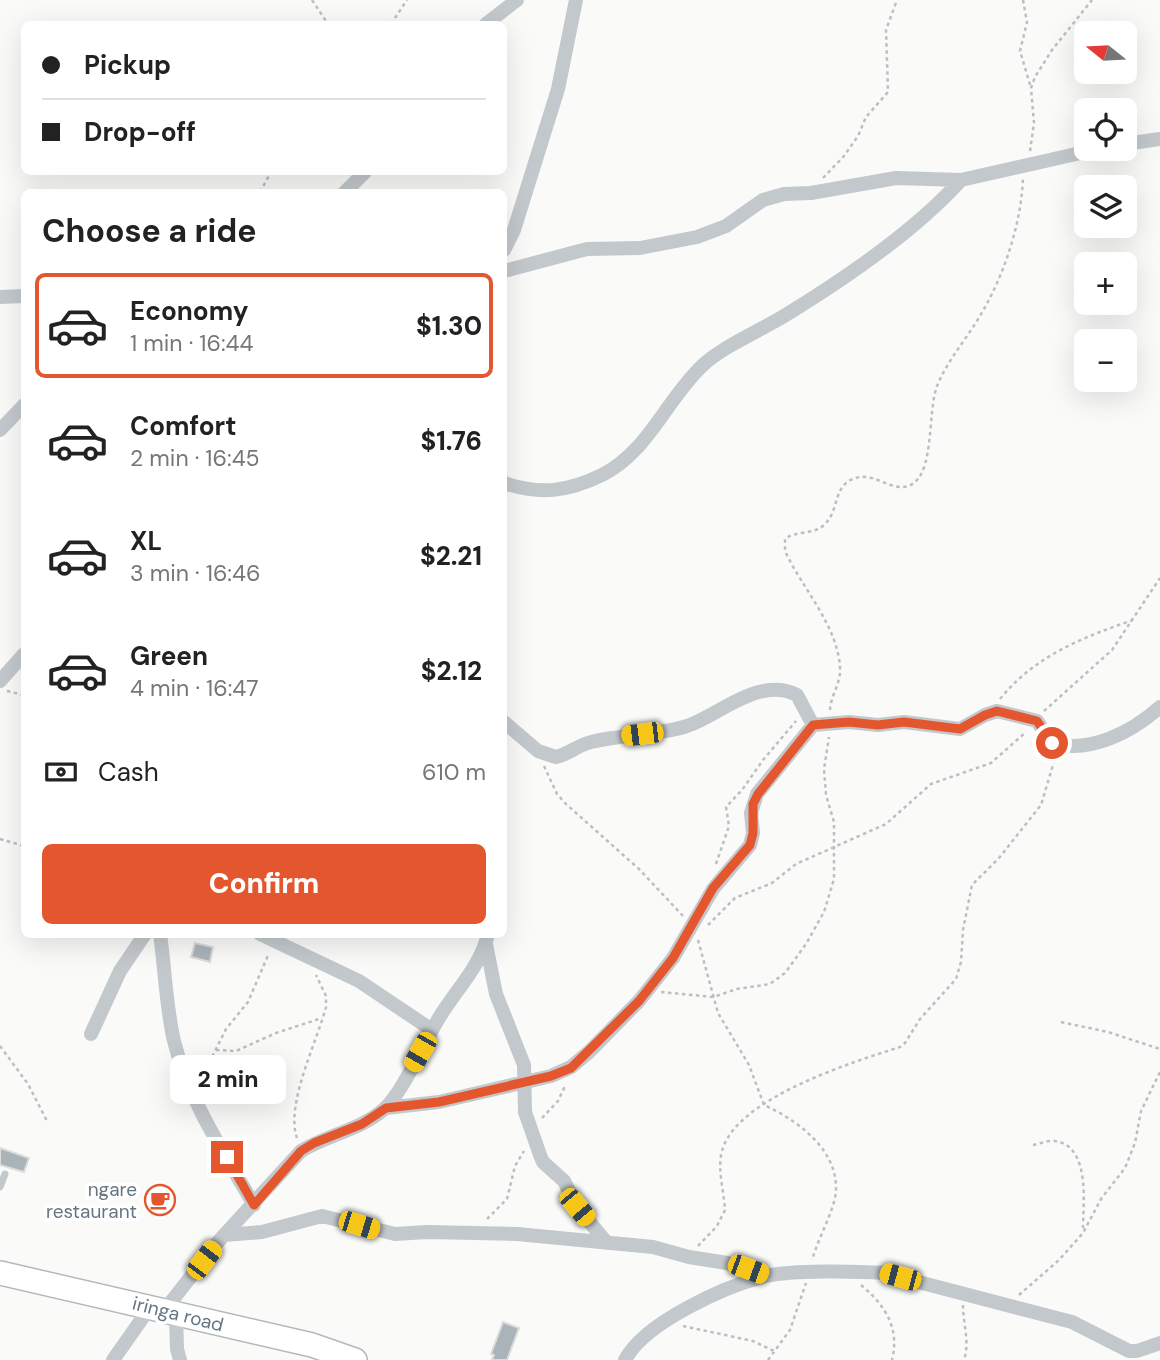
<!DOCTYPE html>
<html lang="en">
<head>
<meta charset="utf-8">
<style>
  :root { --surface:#fff; --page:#f6f6f6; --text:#222; --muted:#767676; --line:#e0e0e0; --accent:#e4572e }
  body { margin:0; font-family:"DM Sans",sans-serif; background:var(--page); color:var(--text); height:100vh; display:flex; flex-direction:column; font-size:26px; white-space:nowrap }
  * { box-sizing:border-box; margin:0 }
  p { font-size:23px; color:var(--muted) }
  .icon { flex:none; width:38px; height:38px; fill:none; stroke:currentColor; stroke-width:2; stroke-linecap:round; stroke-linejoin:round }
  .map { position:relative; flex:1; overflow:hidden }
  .side { position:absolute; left:21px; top:189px; width:486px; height:749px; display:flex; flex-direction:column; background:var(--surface); border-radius:10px; box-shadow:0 7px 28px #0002 }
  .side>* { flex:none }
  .hud { position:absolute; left:21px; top:21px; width:486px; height:154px; border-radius:10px; box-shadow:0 7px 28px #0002; display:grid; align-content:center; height:154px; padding:0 21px; background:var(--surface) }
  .needle { width:46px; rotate:288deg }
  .fabs { position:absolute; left:1074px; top:21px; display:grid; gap:14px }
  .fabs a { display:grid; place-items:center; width:63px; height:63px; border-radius:10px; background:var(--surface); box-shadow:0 7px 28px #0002; font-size:35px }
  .end { position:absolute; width:32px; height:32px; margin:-16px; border:9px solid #e4572e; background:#fff; box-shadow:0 0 0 4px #fff }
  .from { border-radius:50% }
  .bubble { position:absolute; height:49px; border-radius:10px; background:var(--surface); box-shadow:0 7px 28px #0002; font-size:23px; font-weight:800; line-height:49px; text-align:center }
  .car { position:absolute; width:21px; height:42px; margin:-21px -10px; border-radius:9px; box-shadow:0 0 5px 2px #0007; background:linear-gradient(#f5c518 24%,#345 0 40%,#f5c518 0 76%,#345 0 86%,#f5c518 0) }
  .hud b { display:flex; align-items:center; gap:24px; height:66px; font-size:26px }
  .hud b+b { border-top:2px solid var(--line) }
  .hud i { width:18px; height:18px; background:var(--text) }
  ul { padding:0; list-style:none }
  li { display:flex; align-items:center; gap:21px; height:105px; margin:0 14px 10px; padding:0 7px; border:4px solid transparent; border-radius:10px }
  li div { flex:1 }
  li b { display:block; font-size:26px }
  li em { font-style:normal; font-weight:800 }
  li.active { border-color:var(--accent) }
  li>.icon { width:63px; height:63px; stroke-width:1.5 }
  h2 { padding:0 21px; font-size:32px; line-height:84px }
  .pay { display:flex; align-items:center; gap:18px; height:77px; padding:0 21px; font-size:26px }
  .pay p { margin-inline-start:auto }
  .cta { display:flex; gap:14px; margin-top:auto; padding:14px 21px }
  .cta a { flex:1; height:80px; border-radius:10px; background:var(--accent); color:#fff; font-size:28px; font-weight:800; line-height:80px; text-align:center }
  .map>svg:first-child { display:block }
  .building { fill:#aab3b9; stroke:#dcdcda; stroke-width:2 }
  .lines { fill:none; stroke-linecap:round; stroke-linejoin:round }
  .trunk-casing { stroke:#b4b9bd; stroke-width:26 }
  .path { stroke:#bbbfc2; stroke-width:2.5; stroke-dasharray:3.5 3.5; stroke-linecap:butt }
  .service { stroke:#c3c8cc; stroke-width:7 }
  .minor { stroke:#c3c8cc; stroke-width:14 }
  .trunk { stroke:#fff; stroke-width:23 }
  .route { stroke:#e4572e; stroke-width:9 }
  .labels { text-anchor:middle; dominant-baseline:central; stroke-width:7; stroke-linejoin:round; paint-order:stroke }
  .poi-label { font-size:19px; fill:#657683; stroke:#fff; text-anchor:end }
  .street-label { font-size:19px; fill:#657683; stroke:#fff }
</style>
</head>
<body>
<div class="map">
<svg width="1160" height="1360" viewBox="0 0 1160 1360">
  <rect width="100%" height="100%" fill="#fafaf8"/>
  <!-- building -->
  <path class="building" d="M195,943L213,947L210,962L191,957Z
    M0,1148L29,1158L24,1172L0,1165Z
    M503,1322L519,1328L507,1360H492L494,1355L491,1354Z"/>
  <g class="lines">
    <!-- trunk casing -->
    <g class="trunk-casing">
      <path id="trunk" d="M0,1273L312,1345L355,1360"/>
    </g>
    <!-- path -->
    <path class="path" d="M312,0L328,24
      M1023,0L1027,22L1020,51L1031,88
      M391,24L407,0
      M1030,151L1034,123L1031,88L1035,77L1052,50L1092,0
      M823,178L844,156L858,136L866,117L888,92L886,30L897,0
      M260,192L271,172
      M7,691L24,695
      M1000,699C1035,656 1081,638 1133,620
      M830,710C831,695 841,683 840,668C838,626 802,588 785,551V539C796,530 814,535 824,525C841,510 831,482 860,477C878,474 898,497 915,482C934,466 928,410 937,386C946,364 960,347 973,327C1001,285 1021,228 1023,178
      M1044,711L1112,650L1160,578
      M544,766L557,794L566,804L639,869L683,916
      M0,839L24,846
      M716,864L729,826L726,807L742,790L763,760L796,721
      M708,925L735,898L772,883L796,864L886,824L931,784L991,763L1026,732
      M698,940L718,1013L749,1065L764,1105C799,1121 843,1153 835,1198C830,1219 818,1239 812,1260
      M661,992L713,997L737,989L770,984L785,973L806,944L824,912L834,879V822L826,795L824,769L829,737
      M1061,1022L1108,1032L1160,1049
      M0,1046L28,1084L47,1121
      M216,1050L236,1051L276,1033L322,1018
      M194,1067L212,1057L226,1029L248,1002L269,953
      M542,1118L558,1101L566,1084
      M297,1138C285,1105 317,1042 326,1007V996L316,975
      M1033,1145C1039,1144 1048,1140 1055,1141C1091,1146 1083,1204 1083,1229
      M487,1219L507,1199L515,1166L524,1151
      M698,1246L717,1226L725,1210C724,1191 717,1169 722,1151C736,1098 853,1062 900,1047L905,1043L920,1019L956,979L961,962L963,930L972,885L999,858L1041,805L1056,755
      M861,1285C885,1305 900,1328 892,1360
      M1019,1295L1059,1260L1083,1233L1101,1199L1125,1168L1135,1143L1141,1111L1160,1072
      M963,1305C963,1323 970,1343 964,1360
      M683,1326L753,1341L774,1351
      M768,1360L790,1330L806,1283"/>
    <!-- service -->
    <path class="service" d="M0,1187L5,1174"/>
    <!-- minor -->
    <path class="minor" d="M486,24L517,0
      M1125,144L1160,139
      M345,192L365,172
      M504,250L514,230L558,89L576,0
      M504,271L587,249L640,248L697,237L726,226L763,200L784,194L811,193L896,178L961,180L1098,149
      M0,297L24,296
      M0,430L24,405
      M504,483C540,495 567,492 602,475C648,452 666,400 702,366C720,348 761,330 784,316C843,280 915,231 961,180
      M0,681L24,654
      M504,722L538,751L556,757C569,754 578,745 591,742C622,734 656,736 687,726C721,714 759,676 797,695L813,725
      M160,934C165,969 166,1007 174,1041C188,1099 224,1153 254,1205
      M260,934L359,981L432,1030
      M486,944L496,994L524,1065L525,1112L540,1155L543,1162L564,1181L577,1207L607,1243
      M91,1034L120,971L145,934
      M386,1108L439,1102L551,1076L571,1067L589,1052L639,1001L673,958L713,889L750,845L753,833L751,813L757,794L813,725L849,722L878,725L904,722L960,729L985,715L997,711L1037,721L1052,743C1090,754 1132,732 1160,707
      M224,1235L262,1232L322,1216L395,1234L427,1232L517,1234L653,1247L689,1257L727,1263L766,1276
      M164,1311L217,1243L301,1151C327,1135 360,1130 383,1110C403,1093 424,1042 439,1018C455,991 481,966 488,934
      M176,1314L177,1349L180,1360
      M113,1360L151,1306
      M625,1360C644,1323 725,1286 766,1276C793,1270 855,1271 884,1273L1072,1322L1129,1351H1137L1160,1343"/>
    <!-- trunk -->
    <use href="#trunk" class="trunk"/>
  </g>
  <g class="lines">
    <!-- route -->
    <path class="route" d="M227,1157L254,1205L301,1151L314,1143L362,1124L386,1108L439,1102L551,1076L571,1068L639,1001L673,958L713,888L750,845L753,833V804L758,794L813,725L849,722L878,725L904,722L960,729L985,715L997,711L1037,721L1052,743"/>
  </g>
  <!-- icons -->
  <defs>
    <g id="cafe-ring" transform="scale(1.575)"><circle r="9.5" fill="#fff" stroke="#e4572e" stroke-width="1.5"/><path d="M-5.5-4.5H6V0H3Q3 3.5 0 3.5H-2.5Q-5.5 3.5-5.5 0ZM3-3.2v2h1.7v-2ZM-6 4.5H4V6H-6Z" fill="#e4572e"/></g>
  </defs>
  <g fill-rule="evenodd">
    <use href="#cafe-ring" x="160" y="1200"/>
  </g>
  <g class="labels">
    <!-- poi labels -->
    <g class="poi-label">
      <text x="137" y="1189">ngare<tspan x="137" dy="22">restaurant</tspan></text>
    </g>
    <!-- street labels -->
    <g class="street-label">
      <text transform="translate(178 1314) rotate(14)">iringa road</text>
    </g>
  </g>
</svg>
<div class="fabs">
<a><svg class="needle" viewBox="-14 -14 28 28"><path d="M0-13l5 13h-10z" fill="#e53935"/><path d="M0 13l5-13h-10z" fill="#767676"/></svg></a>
<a><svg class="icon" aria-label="locate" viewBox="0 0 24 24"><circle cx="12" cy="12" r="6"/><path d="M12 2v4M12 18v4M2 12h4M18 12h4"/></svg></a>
<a><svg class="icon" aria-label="layers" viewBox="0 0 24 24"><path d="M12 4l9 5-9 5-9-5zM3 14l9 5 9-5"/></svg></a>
<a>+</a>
<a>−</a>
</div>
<i class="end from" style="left:1052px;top:743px"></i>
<i class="end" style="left:227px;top:1157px"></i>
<div class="bubble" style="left:170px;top:1055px;width:116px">2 min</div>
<i class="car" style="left:642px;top:734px;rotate:263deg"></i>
<i class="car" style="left:420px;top:1052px;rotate:210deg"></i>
<i class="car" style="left:577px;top:1207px;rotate:140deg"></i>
<i class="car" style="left:359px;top:1225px;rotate:107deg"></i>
<i class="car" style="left:204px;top:1260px;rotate:37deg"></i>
<i class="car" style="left:748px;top:1269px;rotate:110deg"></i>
<i class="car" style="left:900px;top:1277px;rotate:285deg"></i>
<div class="hud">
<b><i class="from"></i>Pickup</b>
<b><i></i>Drop-off</b>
</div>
<section class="side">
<h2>Choose a ride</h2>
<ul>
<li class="active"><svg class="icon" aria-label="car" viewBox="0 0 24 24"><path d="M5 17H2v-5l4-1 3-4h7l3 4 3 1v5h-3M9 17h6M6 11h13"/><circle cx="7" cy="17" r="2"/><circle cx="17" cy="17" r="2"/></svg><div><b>Economy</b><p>1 min · 16:44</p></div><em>$1.30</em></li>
<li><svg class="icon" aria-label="car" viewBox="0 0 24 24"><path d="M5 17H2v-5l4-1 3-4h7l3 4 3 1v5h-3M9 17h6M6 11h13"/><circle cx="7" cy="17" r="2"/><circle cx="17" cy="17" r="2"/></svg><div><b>Comfort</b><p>2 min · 16:45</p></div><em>$1.76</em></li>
<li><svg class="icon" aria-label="car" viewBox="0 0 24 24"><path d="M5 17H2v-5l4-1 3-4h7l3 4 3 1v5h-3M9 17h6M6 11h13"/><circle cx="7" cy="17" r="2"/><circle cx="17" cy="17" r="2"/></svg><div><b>XL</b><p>3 min · 16:46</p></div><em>$2.21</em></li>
<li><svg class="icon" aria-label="car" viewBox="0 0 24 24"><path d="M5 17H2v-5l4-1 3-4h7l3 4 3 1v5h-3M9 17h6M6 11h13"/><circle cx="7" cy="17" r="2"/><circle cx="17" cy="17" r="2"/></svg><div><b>Green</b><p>4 min · 16:47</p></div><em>$2.12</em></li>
</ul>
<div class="pay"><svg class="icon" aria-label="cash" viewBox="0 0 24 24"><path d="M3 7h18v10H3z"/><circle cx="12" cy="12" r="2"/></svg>Cash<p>610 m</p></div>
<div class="cta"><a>Confirm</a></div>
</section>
</div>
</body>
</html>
